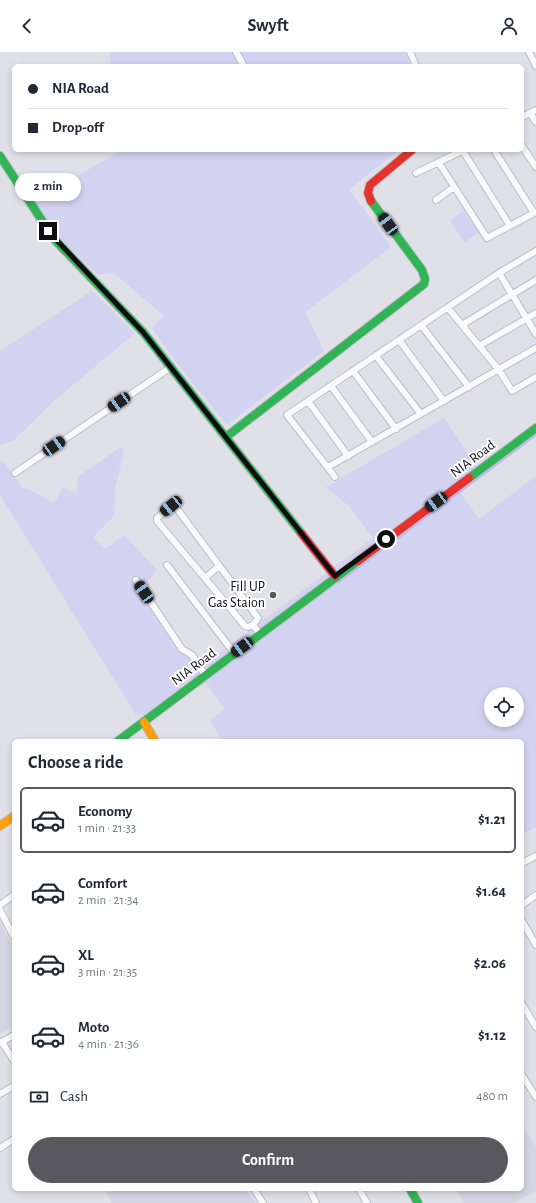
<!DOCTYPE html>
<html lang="en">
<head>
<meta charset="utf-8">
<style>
  :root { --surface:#fff; --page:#f2f2f3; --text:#1f2937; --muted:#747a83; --line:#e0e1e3; --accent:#58585e }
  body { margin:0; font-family:"Alegreya Sans",sans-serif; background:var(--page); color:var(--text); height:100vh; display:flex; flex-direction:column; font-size:15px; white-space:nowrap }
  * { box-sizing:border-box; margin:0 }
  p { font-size:13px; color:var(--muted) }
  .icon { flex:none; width:22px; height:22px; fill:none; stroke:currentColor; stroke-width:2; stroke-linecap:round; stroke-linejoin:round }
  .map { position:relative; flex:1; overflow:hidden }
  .panel { position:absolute; left:12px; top:687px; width:512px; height:452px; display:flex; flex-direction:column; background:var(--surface); border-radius:6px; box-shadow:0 2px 6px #0003 }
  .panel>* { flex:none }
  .top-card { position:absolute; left:12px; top:12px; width:512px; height:88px; border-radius:6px; box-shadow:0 2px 6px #0003; display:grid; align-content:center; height:88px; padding:0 16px; background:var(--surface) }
  .buttons { position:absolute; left:484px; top:635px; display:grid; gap:8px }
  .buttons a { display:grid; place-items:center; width:40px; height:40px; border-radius:50%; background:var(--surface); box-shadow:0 2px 6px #0003; font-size:20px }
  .end { position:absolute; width:18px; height:18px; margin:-9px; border:5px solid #0f0f13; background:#fff; box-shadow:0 0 0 2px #fff }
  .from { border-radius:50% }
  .bubble { position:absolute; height:28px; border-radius:14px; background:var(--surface); box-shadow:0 2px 6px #0003; font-size:13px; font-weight:700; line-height:28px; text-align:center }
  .car { position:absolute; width:12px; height:24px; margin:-12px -6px; border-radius:5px; box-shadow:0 0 3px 1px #0007; background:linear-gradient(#222 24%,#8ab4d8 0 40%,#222 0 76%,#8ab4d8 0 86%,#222 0) }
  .top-card b { display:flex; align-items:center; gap:14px; height:38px; font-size:15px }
  .top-card b+b { border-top:1px solid var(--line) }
  .top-card i { width:10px; height:10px; background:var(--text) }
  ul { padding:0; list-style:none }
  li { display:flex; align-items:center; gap:12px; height:66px; margin:0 8px 6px; padding:0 8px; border:2px solid transparent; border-radius:6px }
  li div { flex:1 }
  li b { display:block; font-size:15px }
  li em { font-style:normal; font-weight:700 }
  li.active { border-color:var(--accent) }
  li>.icon { width:36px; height:36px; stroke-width:1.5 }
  h2 { padding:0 16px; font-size:18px; line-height:48px }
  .pay { display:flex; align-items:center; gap:10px; height:44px; padding:0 16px; font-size:15px }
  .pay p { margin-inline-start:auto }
  .action { display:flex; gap:8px; margin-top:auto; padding:8px 16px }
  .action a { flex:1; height:46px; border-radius:24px; background:var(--accent); color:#fff; font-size:16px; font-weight:700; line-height:46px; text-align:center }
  header { display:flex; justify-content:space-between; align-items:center; height:52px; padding:0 16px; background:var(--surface); font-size:18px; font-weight:700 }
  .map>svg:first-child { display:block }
  .built { fill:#d4d4e3 }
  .green { fill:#d2d2f1; fill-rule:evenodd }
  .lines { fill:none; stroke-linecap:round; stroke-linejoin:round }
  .stream { stroke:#bcb9f6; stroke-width:2 }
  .street-casing { stroke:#bdbdc4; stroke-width:8 }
  .fast-casing { stroke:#bdbdc4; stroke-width:10 }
  .slow-casing { stroke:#bdbdc4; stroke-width:10 }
  .jam-casing { stroke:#bdbdc4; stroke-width:10 }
  .street { stroke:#fafafc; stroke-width:6 }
  .fast { stroke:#30b455; stroke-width:8 }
  .slow { stroke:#ff9f0a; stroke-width:8 }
  .jam { stroke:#e5322d; stroke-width:8 }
  .route { stroke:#0f0f13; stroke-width:5 }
  .poi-dot { fill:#58585e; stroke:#fff; stroke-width:1.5 }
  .labels { text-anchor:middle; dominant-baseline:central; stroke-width:4; stroke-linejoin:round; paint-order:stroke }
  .street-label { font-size:14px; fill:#0f0f13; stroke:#fff }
  .poi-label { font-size:14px; fill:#0f0f13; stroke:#fff; text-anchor:end }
</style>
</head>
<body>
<header><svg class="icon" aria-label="back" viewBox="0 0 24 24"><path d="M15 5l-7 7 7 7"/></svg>Swyft<svg class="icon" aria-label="person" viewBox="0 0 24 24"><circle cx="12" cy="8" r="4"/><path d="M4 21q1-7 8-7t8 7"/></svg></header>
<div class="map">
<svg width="536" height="1151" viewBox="0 0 536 1151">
  <rect width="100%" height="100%" fill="#e0e0e8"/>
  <!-- built -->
  <path class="built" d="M0,871L14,896V974L0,982Z
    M522,1072L536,1095V1140L513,1151H464L456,1137H522Z
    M104,1137H246L255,1151H110L112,1149Z"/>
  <!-- green -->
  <path class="green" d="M109,0H405L410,14H111Z
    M122,98H399L349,137L391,195L305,260L324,299L227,373L175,309L152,276L164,264L114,221L98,223L46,173L35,149Z
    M463,159L479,180L465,190L450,169Z
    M92,239L135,281L54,349L14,388L0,393V299Z
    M444,366L476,414L454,432L479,467L536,424V775L522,783V689H222L210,668L225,657L199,622L145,663H136L0,443V408L5,411L22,436L29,437L54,451L63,436L76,441L79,424L121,395L124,400L115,437L114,464L93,485L105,497L124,483L157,518L142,536L198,617L373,486L349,454L326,435ZM491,642H517V668H491Z"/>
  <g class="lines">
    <!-- stream -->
    <path class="stream" d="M339,530L536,383"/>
    <!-- street casing -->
    <g class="street-casing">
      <path id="street" d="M236,0L244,14
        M410,0L416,14
        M529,0L536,14
        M530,61L536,70
        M522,65L536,58
        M522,94L536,115
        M494,98L534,161
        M463,99L510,174
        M439,111L487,186L536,160
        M416,121L464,98
        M436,148L454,135
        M499,221L536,282
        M448,256L499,318L512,339L536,325
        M421,273L469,335
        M462,273L536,228
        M399,288L444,349
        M479,294L536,261
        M376,304L421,362
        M353,319L396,377
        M331,334L372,390
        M308,349L348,404
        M328,415L536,296
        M15,421L171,315
        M335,425L287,363L499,221L536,199
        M167,513L234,601
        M206,525L219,514
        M136,528L182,597L192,603L205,623
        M253,573L258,566L175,454H171L157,466V469L245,574L248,575L253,573L260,582
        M522,811L536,804
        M0,853L14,843
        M522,853L536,843
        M0,858L14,885
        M522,869L536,893
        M522,952L536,975
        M2,990L14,1009
        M0,991L14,983
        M522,1023L536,1045
        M0,1042L14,1034
        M0,1096L14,1087
        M254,1137L263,1151
        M309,1137L316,1151
        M359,1137L367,1151"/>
    </g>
    <!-- fast casing -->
    <g class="fast-casing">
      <path id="fast" d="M0,104L54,187L143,280L301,481
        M226,385L424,232L425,227L422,218L371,149
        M469,426L536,376
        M118,689L358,509
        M410,1137L418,1151"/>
    </g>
    <!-- slow casing -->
    <g class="slow-casing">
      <path id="slow" d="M144,670L155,689
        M0,774L14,764"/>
    </g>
    <!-- jam casing -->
    <g class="jam-casing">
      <path id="jam" d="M371,149L368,141L370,133L412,98
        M301,481L335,524
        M358,509L469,426"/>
    </g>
    <!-- street -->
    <use href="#street" class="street"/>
    <!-- fast -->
    <use href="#fast" class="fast"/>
    <!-- slow -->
    <use href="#slow" class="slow"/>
    <!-- jam -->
    <use href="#jam" class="jam"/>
  </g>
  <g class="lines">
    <!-- route -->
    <path class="route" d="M48,179L143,280L335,524L386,487"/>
  </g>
  <!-- markers -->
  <circle class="poi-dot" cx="273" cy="543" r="4"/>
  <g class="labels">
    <!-- street labels -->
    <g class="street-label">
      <text transform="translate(473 407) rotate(-37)">NIA Road</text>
      <text transform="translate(194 615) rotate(-37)">NIA Road</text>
    </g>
    <!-- poi labels -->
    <g class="poi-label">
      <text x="265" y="535">Fill UP<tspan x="265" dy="16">Gas Staion</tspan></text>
    </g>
  </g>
</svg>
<div class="buttons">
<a><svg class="icon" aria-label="locate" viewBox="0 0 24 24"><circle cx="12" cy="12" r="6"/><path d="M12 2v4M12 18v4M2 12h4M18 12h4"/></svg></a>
</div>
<i class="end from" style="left:386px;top:487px"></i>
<i class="end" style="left:48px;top:179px"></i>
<div class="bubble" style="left:15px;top:121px;width:66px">2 min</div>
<i class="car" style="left:388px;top:172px;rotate:324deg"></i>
<i class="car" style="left:119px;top:350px;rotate:236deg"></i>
<i class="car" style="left:54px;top:394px;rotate:56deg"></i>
<i class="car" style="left:436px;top:450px;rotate:234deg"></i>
<i class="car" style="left:171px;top:454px;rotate:231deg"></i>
<i class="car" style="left:144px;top:540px;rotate:326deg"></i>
<i class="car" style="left:242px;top:595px;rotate:233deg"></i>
<div class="top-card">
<b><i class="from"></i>NIA Road</b>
<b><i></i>Drop-off</b>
</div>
<section class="panel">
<h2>Choose a ride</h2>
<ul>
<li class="active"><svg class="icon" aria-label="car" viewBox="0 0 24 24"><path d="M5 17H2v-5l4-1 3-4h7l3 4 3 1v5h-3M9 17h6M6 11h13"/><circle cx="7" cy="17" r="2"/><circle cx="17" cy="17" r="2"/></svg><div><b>Economy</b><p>1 min · 21:33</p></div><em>$1.21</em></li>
<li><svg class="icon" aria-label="car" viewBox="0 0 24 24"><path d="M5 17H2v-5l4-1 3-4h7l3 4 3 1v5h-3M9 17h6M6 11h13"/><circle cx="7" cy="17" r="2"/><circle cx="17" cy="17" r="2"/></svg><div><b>Comfort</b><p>2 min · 21:34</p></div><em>$1.64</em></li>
<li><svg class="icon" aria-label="car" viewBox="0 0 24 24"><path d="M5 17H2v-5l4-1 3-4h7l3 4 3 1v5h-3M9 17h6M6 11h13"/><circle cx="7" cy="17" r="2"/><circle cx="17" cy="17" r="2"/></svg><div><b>XL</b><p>3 min · 21:35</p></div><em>$2.06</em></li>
<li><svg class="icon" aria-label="car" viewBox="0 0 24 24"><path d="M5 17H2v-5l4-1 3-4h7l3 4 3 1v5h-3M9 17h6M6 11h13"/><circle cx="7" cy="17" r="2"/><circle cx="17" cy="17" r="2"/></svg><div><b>Moto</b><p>4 min · 21:36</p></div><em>$1.12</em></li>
</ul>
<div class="pay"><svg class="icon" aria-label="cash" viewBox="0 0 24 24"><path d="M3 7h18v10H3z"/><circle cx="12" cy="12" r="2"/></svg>Cash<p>480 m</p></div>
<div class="action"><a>Confirm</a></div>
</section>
</div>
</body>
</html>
